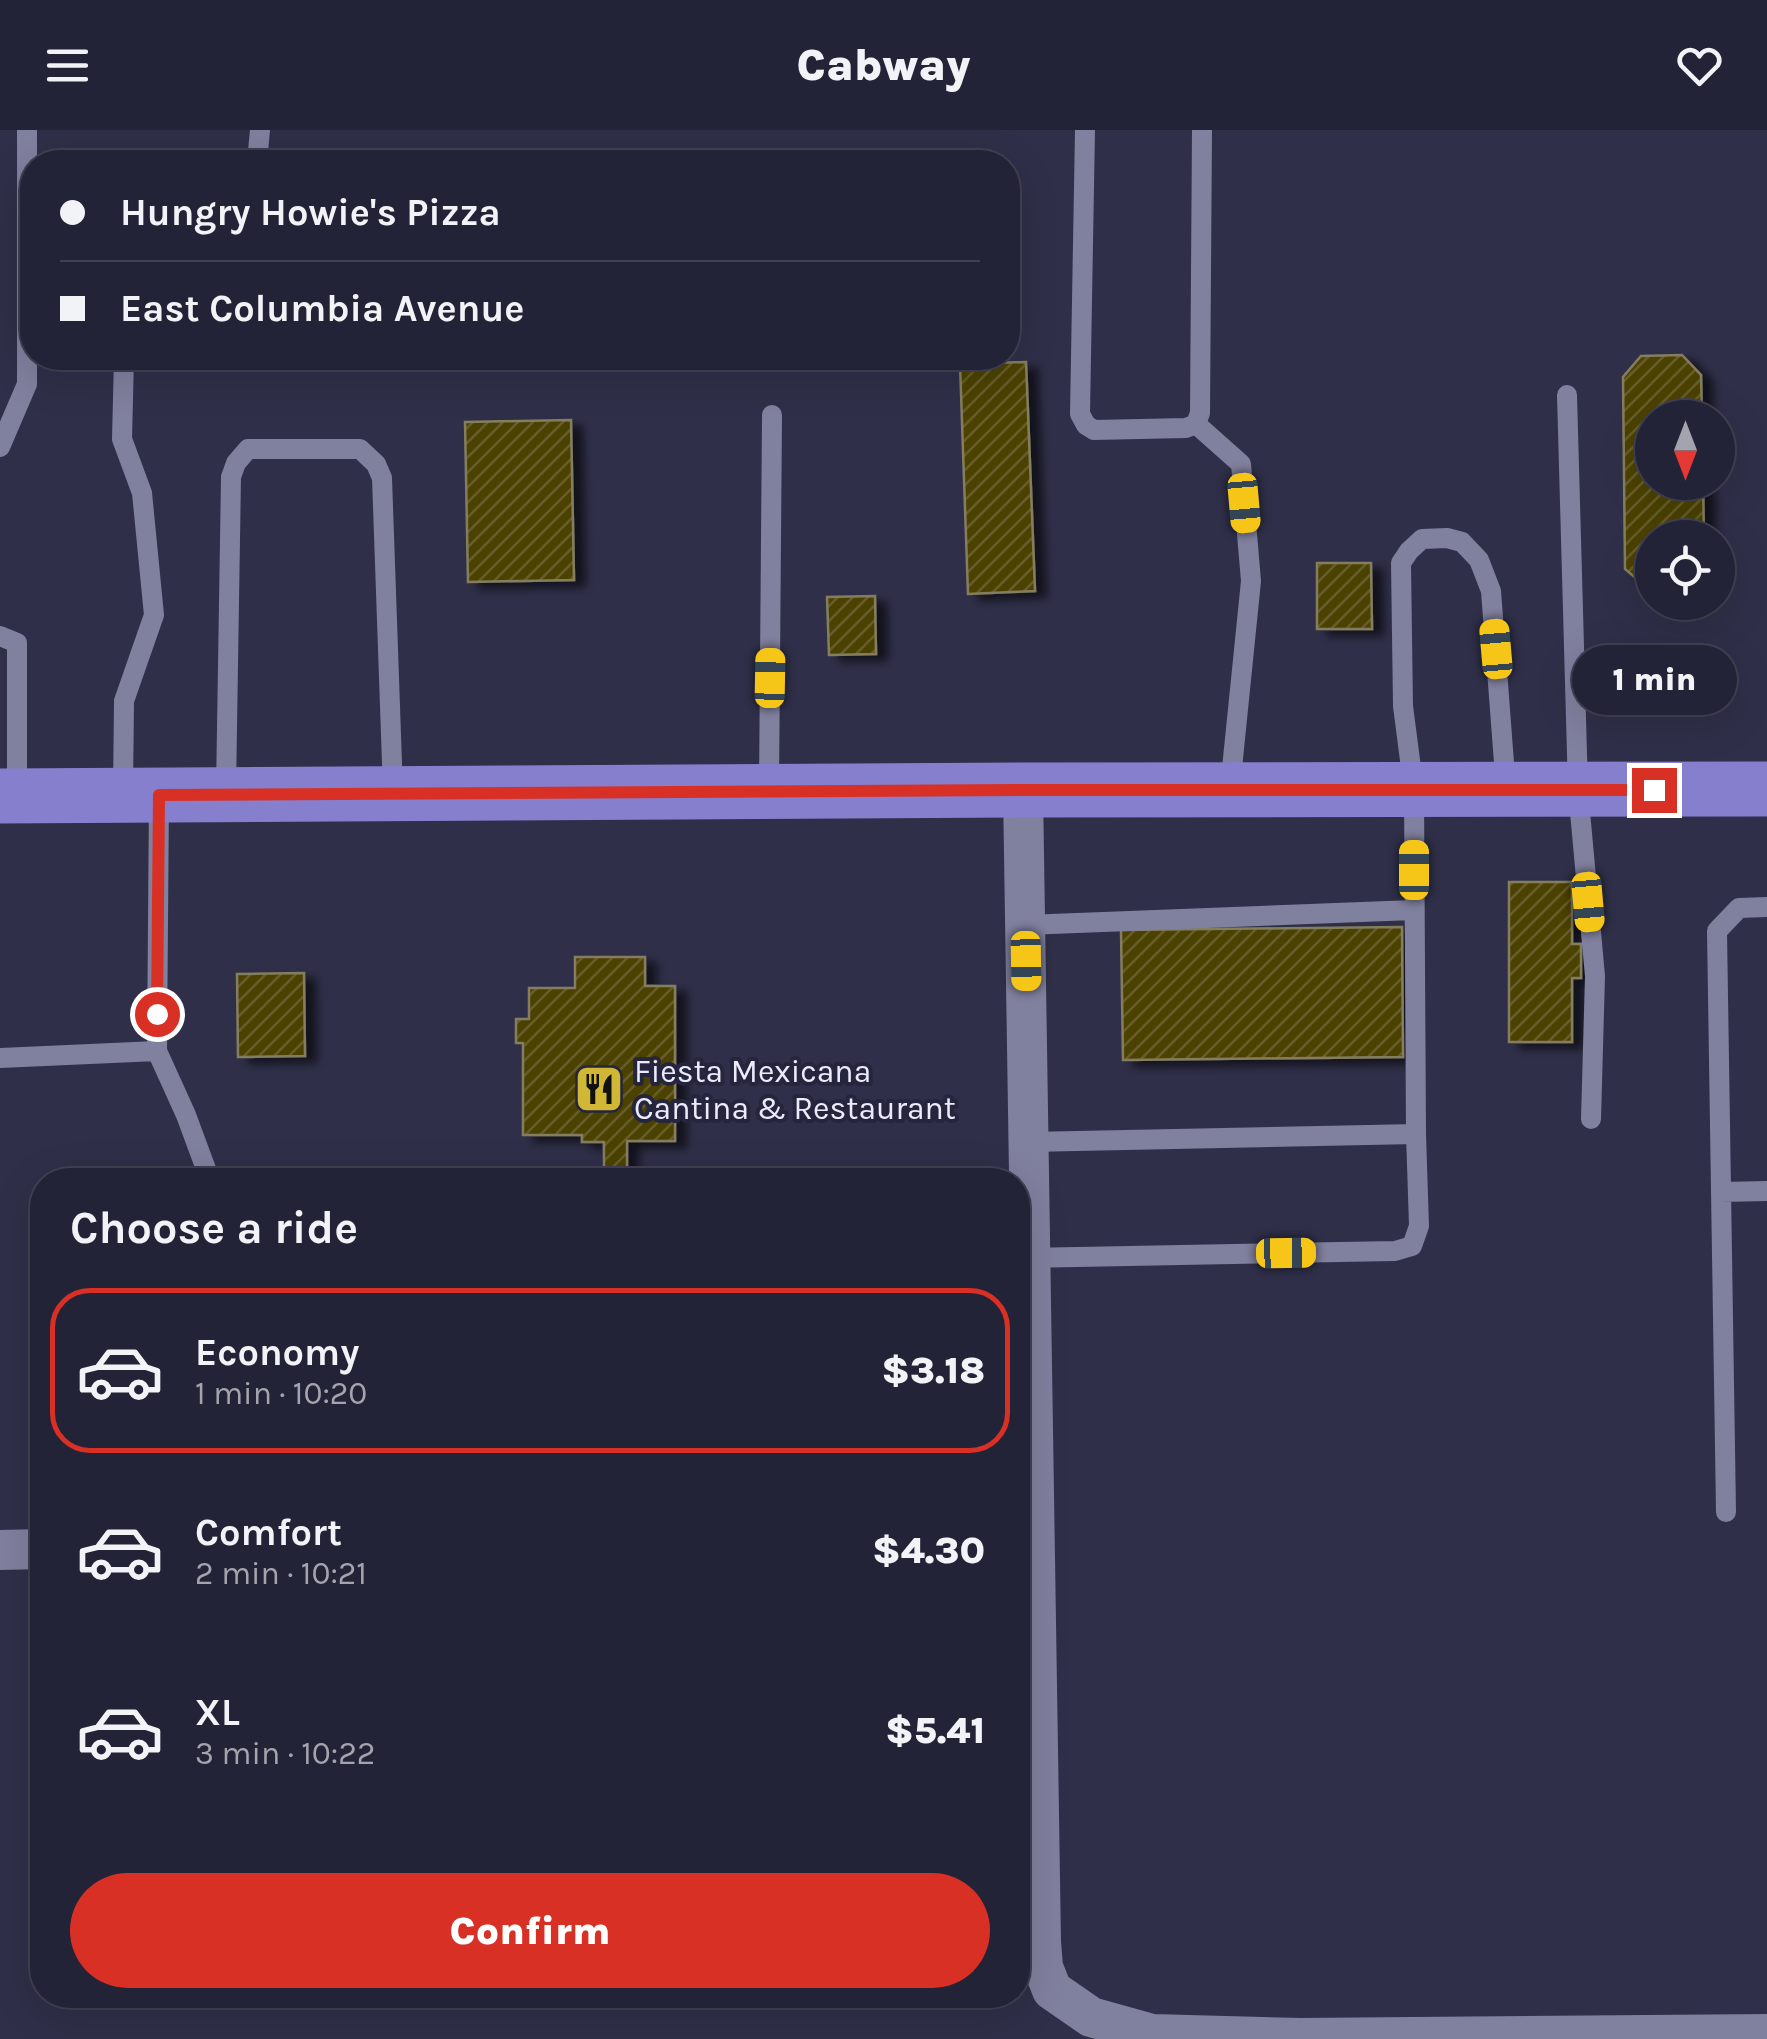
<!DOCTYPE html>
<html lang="en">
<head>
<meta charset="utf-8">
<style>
  :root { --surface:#232337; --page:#2b2b3f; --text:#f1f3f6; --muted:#a3a4ad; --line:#404052; --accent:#d93025 }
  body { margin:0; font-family:Karla,sans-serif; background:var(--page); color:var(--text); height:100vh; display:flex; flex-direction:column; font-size:38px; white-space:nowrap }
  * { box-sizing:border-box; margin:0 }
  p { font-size:32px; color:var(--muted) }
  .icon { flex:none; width:55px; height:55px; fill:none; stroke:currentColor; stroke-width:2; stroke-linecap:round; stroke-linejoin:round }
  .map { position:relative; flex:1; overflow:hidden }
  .details { position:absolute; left:30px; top:1038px; width:1000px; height:840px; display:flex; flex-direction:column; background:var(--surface); border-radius:40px; box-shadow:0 10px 40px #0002,0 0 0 2px var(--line) }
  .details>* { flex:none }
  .banner { position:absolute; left:20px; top:20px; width:1000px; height:220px; border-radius:40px; box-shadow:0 10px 40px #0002,0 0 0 2px var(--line); display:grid; align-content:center; height:220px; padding:0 40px; background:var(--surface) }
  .needle { width:65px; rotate:180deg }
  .controls { position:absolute; left:1635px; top:270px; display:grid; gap:20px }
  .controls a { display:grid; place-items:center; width:100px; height:100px; border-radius:50%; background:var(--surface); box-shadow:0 10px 40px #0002,0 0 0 2px var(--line); font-size:50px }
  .end { position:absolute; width:45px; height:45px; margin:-22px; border:12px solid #d93025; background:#fff; box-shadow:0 0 0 5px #fff }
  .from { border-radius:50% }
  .bubble { position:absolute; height:70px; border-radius:35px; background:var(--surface); box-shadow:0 10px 40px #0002,0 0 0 2px var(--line); font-size:32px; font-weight:800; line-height:70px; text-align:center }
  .car { position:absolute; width:30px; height:60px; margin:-30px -15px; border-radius:12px; box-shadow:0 0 8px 2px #0007; background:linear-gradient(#f5c518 24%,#345 0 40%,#f5c518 0 76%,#345 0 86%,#f5c518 0) }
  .banner b { display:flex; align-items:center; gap:35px; height:95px; font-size:38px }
  .banner b+b { border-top:2px solid var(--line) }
  .banner i { width:25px; height:25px; background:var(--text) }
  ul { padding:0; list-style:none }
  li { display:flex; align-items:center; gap:30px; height:165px; margin:0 20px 15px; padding:0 20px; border:5px solid transparent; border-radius:40px }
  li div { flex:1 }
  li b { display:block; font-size:38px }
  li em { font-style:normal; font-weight:800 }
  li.active { border-color:var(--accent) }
  li>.icon { width:90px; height:90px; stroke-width:1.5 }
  h2 { padding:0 40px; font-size:45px; line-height:120px }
  .button { display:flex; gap:20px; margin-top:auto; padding:20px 40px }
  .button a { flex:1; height:115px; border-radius:60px; background:var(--accent); color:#fff; font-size:40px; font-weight:800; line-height:115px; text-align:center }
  header { display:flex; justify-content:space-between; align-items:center; height:130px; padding:0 40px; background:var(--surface); font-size:45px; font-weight:800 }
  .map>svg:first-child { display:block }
  .building { fill:url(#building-hatch); stroke:#847e5e; stroke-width:2.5; filter:url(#shadow) }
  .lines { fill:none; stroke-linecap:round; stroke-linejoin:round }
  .lane { stroke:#80809f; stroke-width:20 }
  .street { stroke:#80809f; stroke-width:40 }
  .primary { stroke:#857fcd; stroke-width:55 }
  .route { stroke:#d93025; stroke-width:12 }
  .labels { text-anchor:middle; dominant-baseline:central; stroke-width:8; stroke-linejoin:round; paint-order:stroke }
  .poi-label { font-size:32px; fill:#ebebfc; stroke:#26253e; text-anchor:start }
</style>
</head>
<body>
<header><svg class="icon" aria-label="menu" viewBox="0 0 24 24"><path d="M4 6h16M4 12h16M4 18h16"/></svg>Cabway<svg class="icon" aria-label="heart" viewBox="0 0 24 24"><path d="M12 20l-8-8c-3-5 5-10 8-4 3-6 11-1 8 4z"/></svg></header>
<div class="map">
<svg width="1767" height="1909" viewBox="0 0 1767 1909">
  <defs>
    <pattern id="building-hatch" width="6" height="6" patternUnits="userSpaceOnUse" patternTransform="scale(2.5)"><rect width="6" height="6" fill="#4c4206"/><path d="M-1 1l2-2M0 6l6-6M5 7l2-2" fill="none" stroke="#665d2b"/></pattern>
    <filter id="shadow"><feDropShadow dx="11" dy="6" stdDeviation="5" flood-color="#0009"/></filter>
  </defs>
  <rect width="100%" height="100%" fill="#2f2f49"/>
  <!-- building -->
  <path class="building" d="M1682,225L1701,245L1702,288H1652V352H1703L1704,408H1652V456H1645L1625,439L1623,247L1641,226Z
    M1026,232L1035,461L968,464L960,234Z
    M571,290L574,450L468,452L465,292Z
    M1317,433H1371L1372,499H1317Z
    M875,466L876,524L829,525L827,467Z
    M1509,752H1572V814H1581V848H1572V912H1509Z
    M1402,797L1403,927L1123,930L1121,800Z
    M575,827H645V856H675V1011H627V1038H604V1012H582V1005H523V913H516V889H529V858H575Z
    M304,843L305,926L238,927L237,844Z"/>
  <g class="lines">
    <!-- lane -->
    <path class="lane" d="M1085,0L1080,284L1086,295L1094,300L1186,298L1196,294
      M257,32L260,0
      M1567,265L1578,660L1595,846L1591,989
      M1196,294L1241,334L1251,451L1230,658
      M1196,294L1200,283L1202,0
      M0,317L27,254V0
      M0,506L17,513V664
      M769,659L772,285
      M123,661L124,571L154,485L142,363L122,309L124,228
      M226,661L231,347L236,333L248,319H360L376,334L382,348L393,662
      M1025,795L1414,780
      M157,921L186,985L210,1050
      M0,928L157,921L159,665
      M1028,1012L1416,1004
      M1721,1062L1767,1061
      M1025,1128L1395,1121L1412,1116L1419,1096L1416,1004L1414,661L1403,576L1401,433L1409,421L1422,409L1447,408L1462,412L1479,430L1491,461L1506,659
      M1726,1382L1717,801L1739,778L1767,777"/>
    <!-- street -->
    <path class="street" d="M1023,660L1041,1812L1043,1837L1052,1860L1091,1887L1152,1904L1300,1908L1767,1904
      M0,1420L42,1419"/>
    <!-- primary -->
    <path class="primary" d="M0,666L1023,660L1767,659"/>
  </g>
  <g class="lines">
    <!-- route -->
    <path class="route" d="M157,884L159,665L1023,660H1654"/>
  </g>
  <!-- icons -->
  <defs>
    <g id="restaurant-square" transform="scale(2.5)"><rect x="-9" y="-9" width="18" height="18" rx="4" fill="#d0b736" stroke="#26253e"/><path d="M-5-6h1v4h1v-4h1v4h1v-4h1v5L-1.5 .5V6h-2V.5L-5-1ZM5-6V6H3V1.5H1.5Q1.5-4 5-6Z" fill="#111"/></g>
  </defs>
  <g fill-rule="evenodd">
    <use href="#restaurant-square" x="599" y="959"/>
  </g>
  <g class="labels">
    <!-- poi labels -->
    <g class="poi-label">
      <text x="634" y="941">Fiesta Mexicana<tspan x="634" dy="37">Cantina &amp; Restaurant</tspan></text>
    </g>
  </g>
</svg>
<div class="controls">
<a><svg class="needle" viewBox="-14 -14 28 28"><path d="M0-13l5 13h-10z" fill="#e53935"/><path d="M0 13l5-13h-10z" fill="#a3a4ad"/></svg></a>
<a><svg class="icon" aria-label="locate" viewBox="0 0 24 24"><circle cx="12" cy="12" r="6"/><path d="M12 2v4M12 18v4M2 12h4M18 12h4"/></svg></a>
</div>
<i class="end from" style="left:157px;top:884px"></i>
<i class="end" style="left:1654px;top:660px"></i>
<div class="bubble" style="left:1572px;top:515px;width:165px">1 min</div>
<i class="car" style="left:1244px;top:373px;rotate:175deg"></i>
<i class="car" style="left:1496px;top:519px;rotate:355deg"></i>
<i class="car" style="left:770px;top:548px;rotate:1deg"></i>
<i class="car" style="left:1414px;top:740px;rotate:0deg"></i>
<i class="car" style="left:1588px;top:772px;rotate:175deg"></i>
<i class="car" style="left:1026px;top:831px;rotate:179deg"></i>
<i class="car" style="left:1286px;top:1123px;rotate:89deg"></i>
<div class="banner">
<b><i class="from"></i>Hungry Howie's Pizza</b>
<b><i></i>East Columbia Avenue</b>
</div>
<section class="details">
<h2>Choose a ride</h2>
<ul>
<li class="active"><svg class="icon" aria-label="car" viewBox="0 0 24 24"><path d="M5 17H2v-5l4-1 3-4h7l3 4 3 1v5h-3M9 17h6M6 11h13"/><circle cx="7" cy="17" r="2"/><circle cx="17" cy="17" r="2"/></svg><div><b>Economy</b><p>1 min · 10:20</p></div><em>$3.18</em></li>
<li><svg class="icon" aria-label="car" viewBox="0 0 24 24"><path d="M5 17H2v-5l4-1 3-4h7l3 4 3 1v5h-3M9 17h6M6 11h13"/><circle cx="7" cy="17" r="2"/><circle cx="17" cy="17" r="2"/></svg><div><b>Comfort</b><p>2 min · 10:21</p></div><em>$4.30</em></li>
<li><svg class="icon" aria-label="car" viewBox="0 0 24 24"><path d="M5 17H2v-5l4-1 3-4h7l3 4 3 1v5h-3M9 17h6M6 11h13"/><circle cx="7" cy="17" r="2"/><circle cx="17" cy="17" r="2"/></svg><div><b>XL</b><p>3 min · 10:22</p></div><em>$5.41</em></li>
</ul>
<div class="button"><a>Confirm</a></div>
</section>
</div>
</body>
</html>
